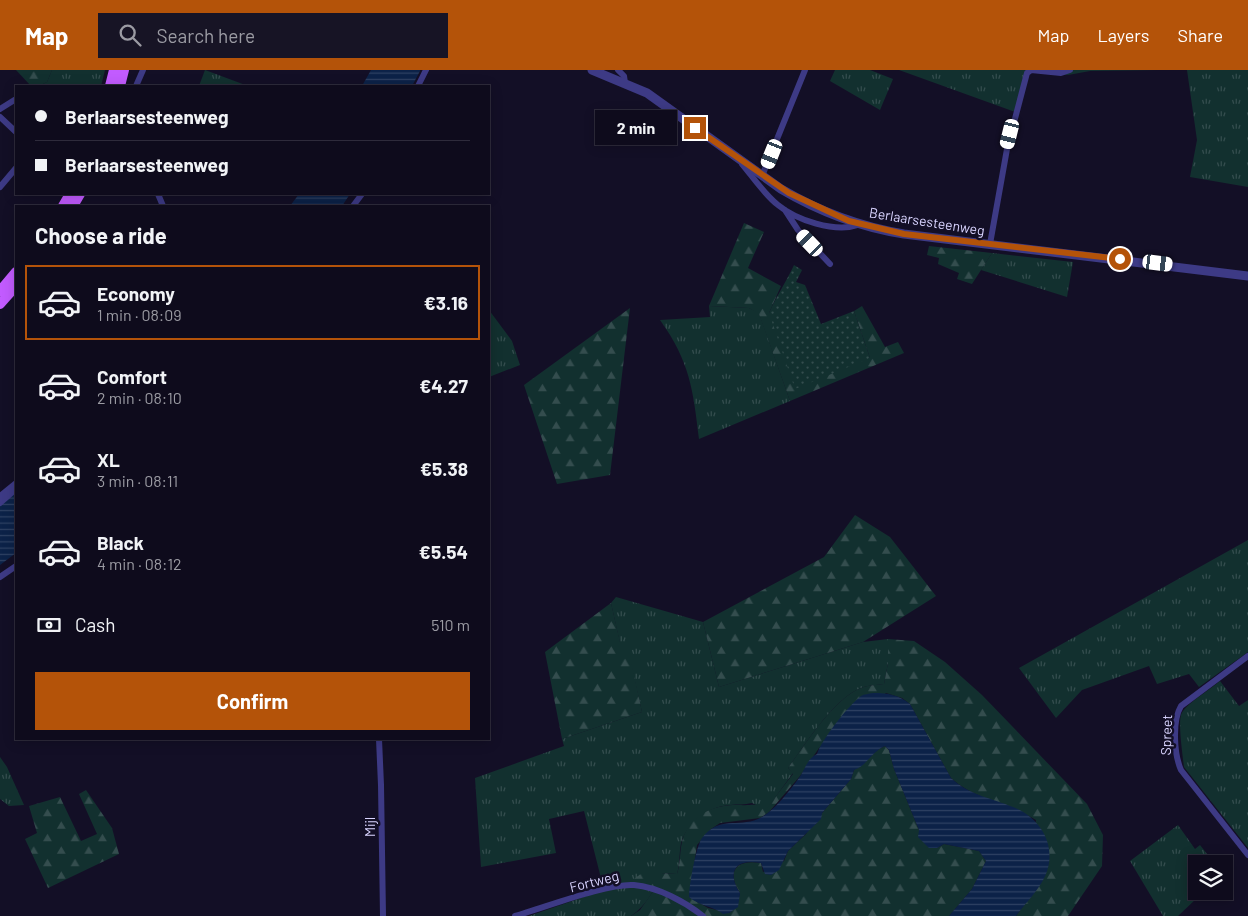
<!DOCTYPE html>
<html lang="en">
<head>
<meta charset="utf-8">
<style>
  :root { --surface:#0e0b1c; --page:#171425; --text:#f1f3f6; --muted:#9b9ba3; --line:#2e2b3b; --accent:#b45309 }
  body { margin:0; font-family:Barlow,sans-serif; background:var(--page); color:var(--text); height:100vh; display:flex; flex-direction:column; font-size:19px; white-space:nowrap }
  * { box-sizing:border-box; margin:0 }
  p { font-size:16px; color:var(--muted) }
  .icon { flex:none; width:28px; height:28px; fill:none; stroke:currentColor; stroke-width:2; stroke-linecap:round; stroke-linejoin:round }
  .map { position:relative; flex:1; overflow:hidden }
  .sheet { position:absolute; left:15px; top:135px; width:475px; height:535px; display:flex; flex-direction:column; background:var(--surface); border-radius:0px; box-shadow:0 2px 12px #0003,0 0 0 1px var(--line) }
  .sheet>* { flex:none }
  .hud { position:absolute; left:15px; top:15px; width:475px; height:110px; border-radius:0px; box-shadow:0 2px 12px #0003,0 0 0 1px var(--line); display:grid; align-content:center; height:110px; padding:0 20px; background:var(--surface) }
  .controls { position:absolute; left:1188px; top:785px; display:grid; gap:10px }
  .controls a { display:grid; place-items:center; width:45px; height:45px; border-radius:0px; background:var(--surface); box-shadow:0 2px 12px #0003,0 0 0 1px var(--line); font-size:25px }
  .end { position:absolute; width:22px; height:22px; margin:-11px; border:6px solid #b45309; background:#fff; box-shadow:0 0 0 2px #fff }
  .from { border-radius:50% }
  .bubble { position:absolute; height:35px; border-radius:0px; background:var(--surface); box-shadow:0 2px 12px #0003,0 0 0 1px var(--line); font-size:16px; font-weight:700; line-height:35px; text-align:center }
  .car { position:absolute; width:15px; height:30px; margin:-15px -8px; border-radius:6px; box-shadow:0 0 4px 1px #0007; background:linear-gradient(#fff 24%,#345 0 40%,#fff 0 76%,#345 0 86%,#fff 0) }
  .hud b { display:flex; align-items:center; gap:18px; height:48px; font-size:19px }
  .hud b+b { border-top:1px solid var(--line) }
  .hud i { width:12px; height:12px; background:var(--text) }
  ul { padding:0; list-style:none }
  li { display:flex; align-items:center; gap:15px; height:75px; margin:0 10px 8px; padding:0 10px; border:2px solid transparent; border-radius:0px }
  li div { flex:1 }
  li b { display:block; font-size:19px }
  li em { font-style:normal; font-weight:700 }
  li.current { border-color:var(--accent) }
  li>.icon { width:45px; height:45px; stroke-width:1.5 }
  h2 { padding:0 20px; font-size:22px; line-height:60px }
  .pay { display:flex; align-items:center; gap:12px; height:55px; padding:0 20px; font-size:19px }
  .pay p { margin-inline-start:auto }
  .button { display:flex; gap:10px; margin-top:auto; padding:10px 20px }
  .button a { flex:1; height:58px; border-radius:0px; background:var(--accent); color:#fff; font-size:20px; font-weight:700; line-height:58px; text-align:center }
  header { display:flex; align-items:center; gap:30px; box-sizing:border-box; height:70px; padding:0 25px; background:var(--accent); color:#fff }
  header strong { font-size:24px }
  nav { display:flex; gap:28px; margin-inline-start:auto; font-size:18px }
  .search { width:350px; height:45px; background:var(--page); display:flex; align-items:center; gap:12px; box-sizing:border-box; padding:0 18px; border-radius:0px; color:var(--muted); font-size:19px }
  .map>svg:first-child { display:block }
  .grass { fill:url(#grass-tufts) }
  .forest { fill:url(#forest-firs) }
  .garden { fill:url(#garden-dots) }
  .water { fill:url(#water-rules) }
  .lines { fill:none; stroke-linecap:round; stroke-linejoin:round }
  .minor { stroke:#3d3a85; stroke-width:6 }
  .tertiary { stroke:#3d3a85; stroke-width:9 }
  .primary { stroke:#c25bff; stroke-width:10 }
  .route { stroke:#b45309; stroke-width:6 }
  .labels { text-anchor:middle; dominant-baseline:central; stroke-width:5; stroke-linejoin:round; paint-order:stroke }
  .street-label { font-size:14px; fill:#d9d4ff; stroke:#130f26 }
</style>
</head>
<body>
<header>
<strong>Map</strong>
<div class="search"><svg class="icon" aria-label="search" viewBox="0 0 24 24"><circle cx="10" cy="10" r="6"/><path d="M15 15l6 6"/></svg>Search here</div>
<nav><a>Map</a><a>Layers</a><a>Share</a></nav>
</header>
<div class="map">
<svg width="1248" height="846" viewBox="0 0 1248 846">
  <defs>
    <pattern id="grass-tufts" width="24" height="20" patternUnits="userSpaceOnUse" patternTransform="scale(1.25)"><rect width="24" height="20" fill="#12302f"/><path d="M3 7l-1-3M5 7V3M7 7l1-3M15 17l-1-3M17 17v-4M19 17l1-3" fill="none" stroke="#344d4e"/></pattern>
    <pattern id="forest-firs" width="22" height="20" patternUnits="userSpaceOnUse" patternTransform="scale(1.25)"><rect width="22" height="20" fill="#12302f"/><path d="M5 1l3.5 6h-7zM16 11l3.5 6h-7z" fill="#344d4e"/></pattern>
    <pattern id="garden-dots" width="8" height="8" patternUnits="userSpaceOnUse" patternTransform="scale(1.25)"><rect width="8" height="8" fill="#12302f"/><path d="M2 2h.1M6 6h.1" fill="none" stroke="#344d4e" stroke-width="1.8" stroke-linecap="round"/></pattern>
    <pattern id="water-rules" width="6" height="5" patternUnits="userSpaceOnUse" patternTransform="scale(1.25)"><rect width="6" height="5" fill="#0c2248"/><path d="M0 2.5h6" fill="none" stroke="#2f4163"/></pattern>
  </defs>
  <rect width="100%" height="100%" fill="#130f26"/>
  <!-- grass -->
  <path class="grass" d="M52,0H105L101,16H39L47,12Z
    M205,0L248,16H199Z
    M835,0H870L893,9L880,40L830,11Z
    M899,0H1157L1090,1L1068,5L1033,2L1029,4L1018,43Z
    M1187,0H1248V117L1190,107L1197,70Z
    M992,183L1073,192L1067,227L981,200Z
    M709,236L749,238L759,243L790,331L699,369C693,319 690,292 660,250L710,247Z
    M489,240L512,271L520,295L489,307Z
    M1248,470V582L1199,617L1189,604L1157,614L1149,596L1082,620L1056,648L1019,598Z
    M616,527L703,552L719,617L863,572L888,569V593L884,614C877,615 868,615 861,618C834,628 805,675 788,698L793,703L766,740L752,733C744,735 738,734 730,735C707,737 688,751 681,773C679,784 680,794 677,804L662,803C654,820 647,835 631,846H529L604,820L584,741L549,749L556,783L481,797L475,708L564,676L562,669L642,642L626,572L620,573L611,533Z
    M1220,611L1239,636L1248,630V778L1184,697C1183,688 1178,654 1181,645C1184,635 1211,619 1220,611Z
    M0,687L7,697L24,735L9,736L0,729Z
    M1178,755L1195,779L1200,775L1214,793L1196,794V809L1188,818L1197,828L1178,846H1163L1130,791Z"/>
  <!-- forest -->
  <path class="forest" d="M16,0H52L47,12L39,16H31Z
    M744,153L764,162L748,198L781,216L769,243L870,288L854,241L862,236L885,277L898,272L904,283L790,331L759,244L749,238L709,236Z
    M929,176L992,183L972,214L957,209L959,203L938,194L939,188L927,185Z
    M630,238L610,405L557,414L524,315Z
    M855,445L890,467L936,526L863,572L719,617L703,552L824,487Z
    M611,533L620,572H627L642,642L562,669L545,582Z
    M888,569L914,571L945,592L982,625L1087,734L1103,765L1102,796L1068,846H1016L1028,829L1036,750C1009,733 975,730 951,708L910,634L902,628L886,623L819,678L800,706L769,742L760,748L720,753L711,759L697,775L689,827L708,838L729,843L737,837L740,823C726,801 736,789 761,793L763,802L784,791L788,781L806,764L811,756L816,754L822,743L851,709L854,700L879,679L885,676L889,680L894,699L919,760V767L937,778L944,774L979,781L986,791L972,819L949,846H631L640,840L654,820L623,816L644,802L677,804C682,789 678,774 687,759C699,740 720,734 741,735C753,736 754,732 766,739L793,704L788,698C805,675 833,629 861,618C868,615 877,615 884,614L888,593Z
    M86,720L112,758L119,784L48,818L25,769L37,763L29,736L60,727L81,771L97,764L79,724Z"/>
  <!-- garden -->
  <path class="garden" d="M794,195L802,200L796,212L805,215L821,254L854,241L870,288L795,319L769,243C777,225 786,212 794,195Z"/>
  <!-- water -->
  <path class="water" d="M371,0H420V1L412,16H362Z
    M299,124H350L342,136H290Z
    M16,422V483L0,495V436Z
    M873,623C888,623 899,625 910,634L951,708C969,725 991,728 1013,737C1044,749 1060,782 1042,812C1035,824 1024,835 1016,846H949L972,819L986,791L979,781L944,774L937,778H929L918,767L919,760L894,699L889,680L885,676C872,681 867,696 854,700L851,709L822,743L821,749L788,781L779,800L771,805L765,804L761,793C736,788 726,801 740,823L738,837L729,843L723,844C713,836 699,836 689,827C689,816 696,776 702,768C720,745 737,758 758,749C774,742 791,719 801,705C805,698 809,687 817,684C822,669 848,636 861,626C864,624 869,624 873,623Z"/>
  <g class="lines">
    <!-- minor -->
    <path class="minor" d="M618,0L624,6L625,13
      M136,16L143,0
      M418,16L426,0
      M0,39L16,29
      M0,47L16,62
      M742,94C753,107 764,124 778,135C796,150 835,163 858,155
      M762,106L805,0
      M0,117L16,98
      M158,124L163,136
      M353,136L362,124
      M785,140L798,160L830,194
      M990,174L1007,79L1027,3L1031,0L1061,3L1070,0
      M0,426L16,413
      M0,433L16,419
      M0,507L16,496
      M1248,586L1181,636C1172,651 1174,684 1181,700L1248,785
      M379,669L381,715L383,846
      M515,846C544,838 607,813 634,815C658,817 685,832 703,846"/>
    <!-- tertiary -->
    <path class="tertiary" d="M592,0L647,23L781,119C820,142 860,157 904,164L1248,206"/>
    <!-- primary -->
    <path class="primary" d="M110,16L114,0
      M120,16L124,0
      M63,136L70,124
      M73,136L80,124
      M0,221L16,202
      M0,234L16,216"/>
  </g>
  <g class="lines">
    <!-- route -->
    <path class="route" d="M695,58L789,123L849,151L904,164L1120,189"/>
  </g>
  <g class="labels">
    <!-- street labels -->
    <g class="street-label">
      <text transform="translate(927 151) rotate(9)">Berlaarsesteenweg</text>
      <text transform="translate(1166 665) rotate(-88)">Spreet</text>
      <text transform="translate(369 757) rotate(-90)">Mijl</text>
      <text transform="translate(594 811) rotate(-14)">Fortweg</text>
    </g>
  </g>
</svg>
<div class="controls">
<a><svg class="icon" aria-label="layers" viewBox="0 0 24 24"><path d="M12 4l9 5-9 5-9-5zM3 14l9 5 9-5"/></svg></a>
</div>
<i class="end from" style="left:1120px;top:189px"></i>
<i class="end" style="left:695px;top:58px"></i>
<div class="bubble" style="left:595px;top:40px;width:82px">2 min</div>
<i class="car" style="left:1010px;top:64px;rotate:194deg"></i>
<i class="car" style="left:772px;top:84px;rotate:202deg"></i>
<i class="car" style="left:810px;top:173px;rotate:316deg"></i>
<i class="car" style="left:1158px;top:193px;rotate:97deg"></i>
<div class="hud">
<b><i class="from"></i>Berlaarsesteenweg</b>
<b><i></i>Berlaarsesteenweg</b>
</div>
<section class="sheet">
<h2>Choose a ride</h2>
<ul>
<li class="current"><svg class="icon" aria-label="car" viewBox="0 0 24 24"><path d="M5 17H2v-5l4-1 3-4h7l3 4 3 1v5h-3M9 17h6M6 11h13"/><circle cx="7" cy="17" r="2"/><circle cx="17" cy="17" r="2"/></svg><div><b>Economy</b><p>1 min · 08:09</p></div><em>€3.16</em></li>
<li><svg class="icon" aria-label="car" viewBox="0 0 24 24"><path d="M5 17H2v-5l4-1 3-4h7l3 4 3 1v5h-3M9 17h6M6 11h13"/><circle cx="7" cy="17" r="2"/><circle cx="17" cy="17" r="2"/></svg><div><b>Comfort</b><p>2 min · 08:10</p></div><em>€4.27</em></li>
<li><svg class="icon" aria-label="car" viewBox="0 0 24 24"><path d="M5 17H2v-5l4-1 3-4h7l3 4 3 1v5h-3M9 17h6M6 11h13"/><circle cx="7" cy="17" r="2"/><circle cx="17" cy="17" r="2"/></svg><div><b>XL</b><p>3 min · 08:11</p></div><em>€5.38</em></li>
<li><svg class="icon" aria-label="car" viewBox="0 0 24 24"><path d="M5 17H2v-5l4-1 3-4h7l3 4 3 1v5h-3M9 17h6M6 11h13"/><circle cx="7" cy="17" r="2"/><circle cx="17" cy="17" r="2"/></svg><div><b>Black</b><p>4 min · 08:12</p></div><em>€5.54</em></li>
</ul>
<div class="pay"><svg class="icon" aria-label="cash" viewBox="0 0 24 24"><path d="M3 7h18v10H3z"/><circle cx="12" cy="12" r="2"/></svg>Cash<p>510 m</p></div>
<div class="button"><a>Confirm</a></div>
</section>
</div>
</body>
</html>
